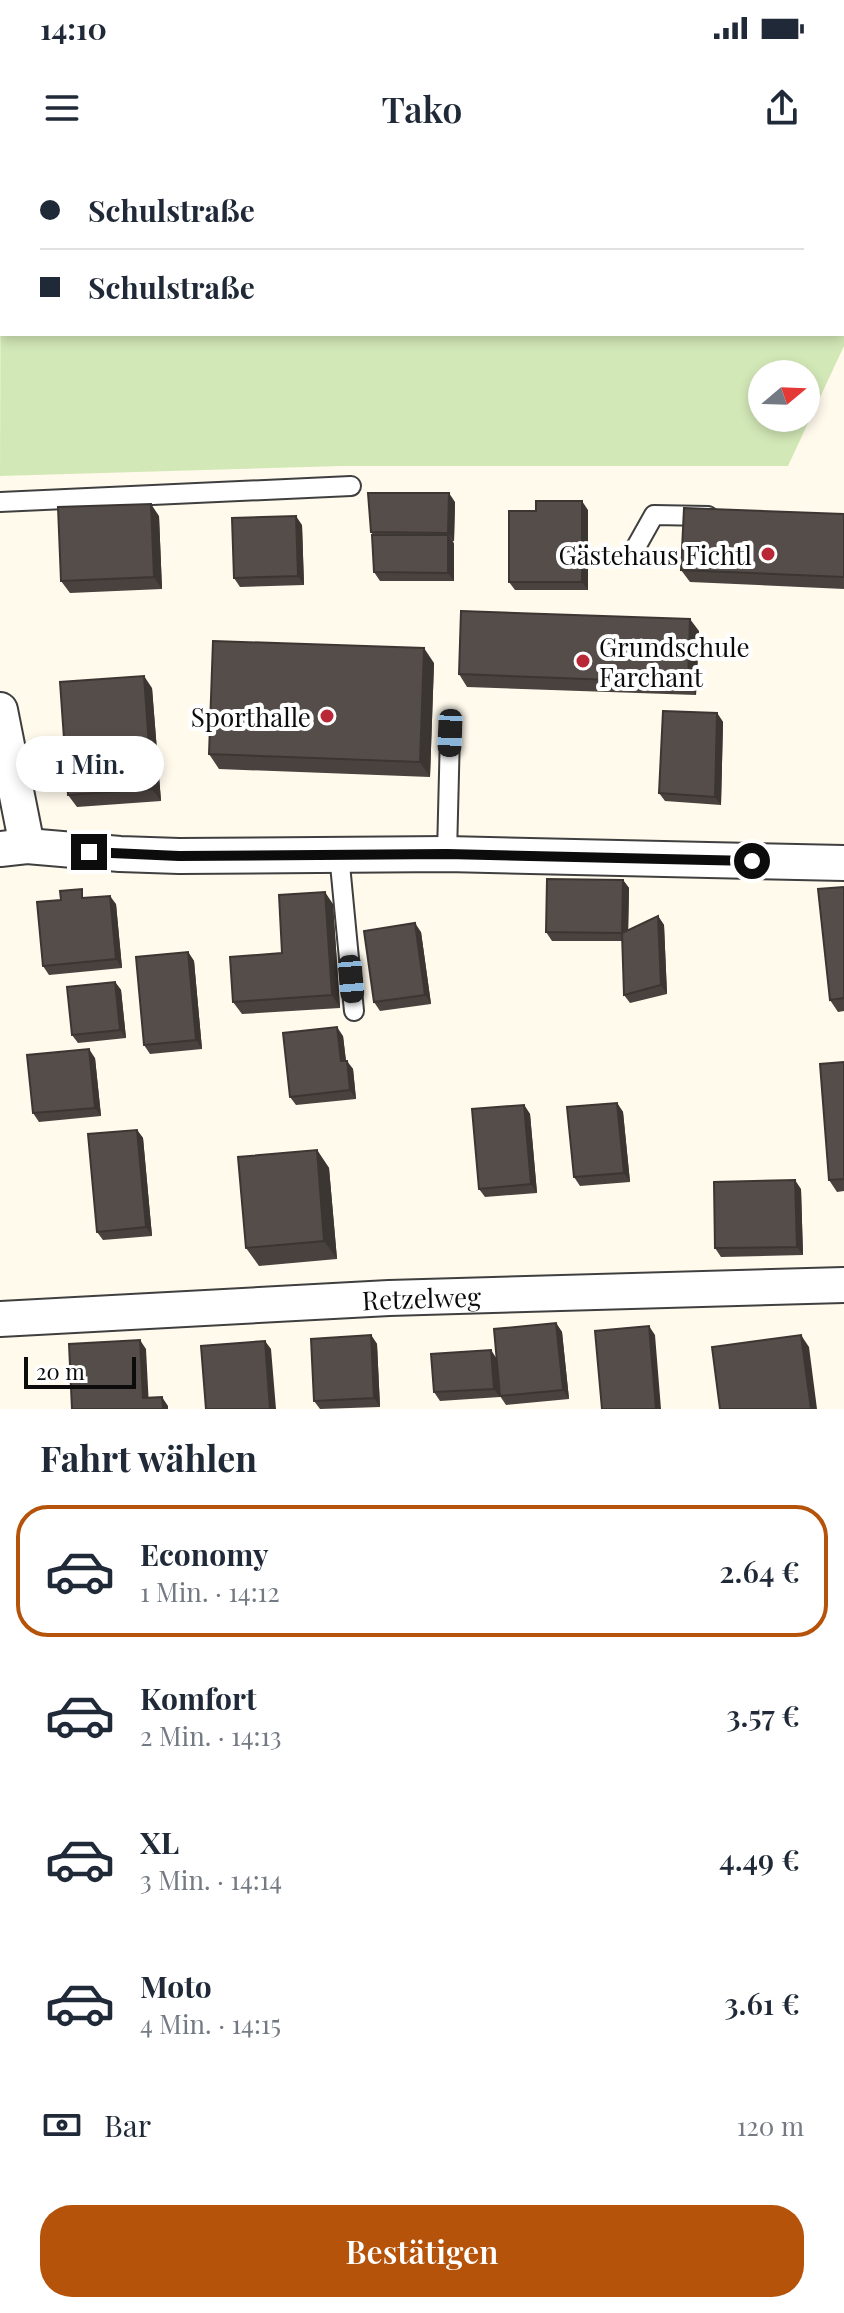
<!DOCTYPE html>
<html lang="de">
<head>
<meta charset="utf-8">
<style>
  :root { --surface:#fff; --page:#f2f2f3; --text:#1f2937; --muted:#747a83; --line:#e0e1e3; --accent:#b45309 }
  body { margin:0; font-family:"Playfair Display",serif; background:var(--page); color:var(--text); height:100vh; display:flex; flex-direction:column; font-size:30px; white-space:nowrap }
  * { box-sizing:border-box; margin:0 }
  p { font-size:26px; color:var(--muted) }
  .icon { flex:none; width:44px; height:44px; fill:none; stroke:currentColor; stroke-width:2; stroke-linecap:round; stroke-linejoin:round }
  .map { position:relative; height:1249px; overflow:hidden }
  .sheet { display:flex; flex-direction:column; background:var(--surface); flex:1 }
  .sheet>* { flex:none }
  .hud { position:absolute; left:0px; top:0px; width:844px; height:176px; box-shadow:0 4px 12px #0003; display:grid; align-content:center; height:176px; padding:0 40px; background:var(--surface) }
  .needle { width:52px; rotate:71deg }
  .tools { position:absolute; left:748px; top:200px; display:grid; gap:16px }
  .tools a { display:grid; place-items:center; width:72px; height:72px; border-radius:50%; background:var(--surface); box-shadow:0 4px 12px #0003; font-size:40px }
  .scale { position:absolute; left:24px; bottom:20px; width:112px; box-sizing:border-box; padding-left:8px; border:4px solid #0c0c0c; border-top:0; font-size:22px; line-height:28px; white-space:nowrap; color:#0c0c0c; -webkit-text-stroke:6px #fff; paint-order:stroke }
  .end { position:absolute; width:36px; height:36px; margin:-18px; border:10px solid #0c0c0c; background:#fff; box-shadow:0 0 0 4px #fff }
  .from { border-radius:50% }
  .bubble { position:absolute; height:56px; border-radius:28px; background:var(--surface); box-shadow:0 4px 12px #0003; font-size:26px; font-weight:600; line-height:56px; text-align:center }
  .car { position:absolute; width:24px; height:48px; margin:-24px -12px; border-radius:10px; box-shadow:0 0 6px 2px #0007; background:linear-gradient(#222 24%,#8ab4d8 0 40%,#222 0 76%,#8ab4d8 0 86%,#222 0) }
  .hud b { display:flex; align-items:center; gap:28px; height:76px; font-size:30px }
  .hud b+b { border-top:2px solid var(--line) }
  .hud i { width:20px; height:20px; background:var(--text) }
  ul { padding:0; list-style:none }
  li { display:flex; align-items:center; gap:24px; height:132px; margin:0 16px 12px; padding:0 24px; border:4px solid transparent; border-radius:32px }
  li div { flex:1 }
  li b { display:block; font-size:30px }
  li em { font-style:normal; font-weight:600 }
  li.on { border-color:var(--accent) }
  li>.icon { width:72px; height:72px; stroke-width:1.5 }
  h2 { padding:0 40px; font-size:36px; line-height:96px }
  .pay { display:flex; align-items:center; gap:20px; height:88px; padding:0 40px; font-size:30px }
  .pay p { margin-inline-start:auto }
  .cta { display:flex; gap:16px; margin-top:auto; padding:16px 40px }
  .cta a { flex:1; height:92px; border-radius:32px; background:var(--accent); color:#fff; font-size:32px; font-weight:600; line-height:92px; text-align:center }
  .status { display:flex; justify-content:space-between; align-items:center; height:56px; padding:0 40px; background:var(--surface); direction:ltr }
  .status svg { height:22px; fill:currentColor }
  header { display:flex; justify-content:space-between; align-items:center; height:104px; padding:0 40px; background:var(--surface); font-size:36px; font-weight:600 }
  .map>svg:first-child { display:block }
  .green { fill:#d3e8b7; fill-rule:evenodd }
  .lines { fill:none; stroke-linecap:round; stroke-linejoin:round }
  .service-casing { stroke:#3f3f3f; stroke-width:22 }
  .minor-casing { stroke:#3f3f3f; stroke-width:38 }
  .service { stroke:#fff; stroke-width:18 }
  .minor { stroke:#fff; stroke-width:34 }
  .wall { fill:#49423f }
  .shaded-wall { fill:#3c3633 }
  .building { fill:#554d49; stroke:#3c3633; stroke-width:2 }
  .route { stroke:#0c0c0c; stroke-width:10 }
  .poi-dot { fill:#b92836; stroke:#fff; stroke-width:3 }
  .labels { text-anchor:middle; dominant-baseline:central; stroke-width:8; stroke-linejoin:round; paint-order:stroke }
  .poi-label { font-size:26px; fill:#0c0c0c; stroke:#fff; text-anchor:end }
  .street-label { font-size:26px; fill:#0c0c0c; stroke:#fff }
</style>
</head>
<body>
<div class="status"><b>14:10</b><svg viewBox="0 0 49 12"><path d="M0 12V9h3v3zM5 12V6h3v6zM10 12V3h3v9zM15 12V0h3v12zM26 1h20v11H26zM47 4h2v5h-2z"/></svg></div>
<header><svg class="icon" aria-label="menu" viewBox="0 0 24 24"><path d="M4 6h16M4 12h16M4 18h16"/></svg>Tako<svg class="icon" aria-label="share" viewBox="0 0 24 24"><path d="M12 15V3M7 8l5-5 5 5M5 13v7h14v-7"/></svg></header>
<div class="map">
<svg width="844" height="1249" viewBox="0 0 844 1249">
  <rect width="100%" height="100%" fill="#fffaec"/>
  <!-- green -->
  <path class="green" d="M1,0H844V186L788,306H342L0,316ZM2,2H842V174H2ZM762,214H806V258H762Z"/>
  <g class="lines">
    <!-- service casing -->
    <g class="service-casing">
      <path id="service" d="M0,342L351,326
        M631,396L654,355L708,356
        M339,694L354,851
        M447,694L450,573"/>
    </g>
    <!-- minor casing -->
    <g class="minor-casing">
      <g id="minor">
        <path d="M0,550L27,686"/>
        <path d="M0,689L27,686L120,694L179,696L447,694L844,703"/>
        <path id="s1" d="M0,1159L389,1138L844,1125"/>
      </g>
    </g>
    <!-- service -->
    <use href="#service" class="service"/>
    <!-- minor -->
    <use href="#minor" class="minor"/>
  </g>
  <!-- wall -->
  <path class="wall" d="M455,342L454,381H453L454,384V421H380L374,412L373,375L371,372Z
    M588,350V430H515L509,422L536,351Z
    M844,354V429L690,422L681,410Z
    M159,356L162,429L70,433L61,421Z
    M302,365L304,425L240,427L234,418Z
    M699,471L696,535L467,527L459,514Z
    M434,503L430,617L219,609L209,594Z
    M152,528L161,641L77,647L68,635Z
    M717,553L723,562L721,645L665,641L659,633Z
    M623,720L629,728L628,770L658,756L664,765L667,834L630,843L624,835L622,781H552L546,772Z
    M844,727V851L838,852L830,840Z
    M88,737L116,744L122,808L49,815L43,806Z
    M333,744L340,848L242,854L233,842Z
    M421,772L431,844L380,851L374,842Z
    M188,792L194,801L202,889L150,894L144,885Z
    M115,822L121,830L126,878L78,883L72,875Z
    M343,876L346,901L353,909L356,939L296,945L290,937Z
    M95,898L101,956L39,962L33,953Z
    M844,902V1031L837,1032L829,1020Z
    M617,943L623,952L630,1022L580,1026L574,1017Z
    M524,945L530,954L537,1033L485,1037L479,1029Z
    M137,970L143,978L152,1076L103,1080L97,1072Z
    M317,990L329,1008L337,1099L259,1106L246,1088Z
    M801,1029L803,1095L721,1097L715,1088Z
    M556,1163L562,1172L569,1239L506,1245L500,1236V1237L440,1241L434,1232Z
    M371,1175L377,1184L380,1247L320,1249L314,1241Z"/>
  <!-- shaded-wall -->
  <path class="shaded-wall" d="M449,333L455,342L454,381L448,373Z
    M582,341L588,350V430L582,422Z
    M151,344L159,356L162,429L154,417Z
    M296,356L302,365L304,425L298,416Z
    M448,375L454,384V421L448,413Z
    M690,459L699,471L696,535L688,523Z
    M424,488L434,503L430,617L420,602Z
    M144,516L152,528L161,641L152,629Z
    M717,553L723,562L721,645L715,637Z
    M623,720L629,728L628,781L622,773Z
    M325,732L333,744L340,848L332,835Z
    M110,736L116,744L122,808L116,799Z
    M658,756L664,765L667,834L661,825Z
    M415,763L421,772L431,844L425,835Z
    M188,792L194,801L202,889L196,880Z
    M115,822L121,830L126,878L120,870Z
    M337,867L343,876L347,910L341,901Z
    M89,889L95,898L101,956L95,948Z
    M347,901L353,909L356,939L350,930Z
    M617,943L623,952L630,1022L624,1013Z
    M524,945L530,954L537,1033L531,1024Z
    M137,970L143,978L152,1076L146,1067Z
    M317,990L329,1008L337,1099L324,1081Z
    M795,1020L801,1029L803,1095L797,1087Z
    M556,1163L562,1172L569,1239L563,1230Z
    M649,1166L655,1175L661,1249H656Z
    M371,1175L377,1184L380,1247L374,1238Z
    M801,1175L809,1187L817,1249H811Z
    M140,1180L146,1189L149,1247L143,1238Z
    M265,1181L271,1189L276,1249H270Z
    M491,1190L497,1199L500,1237L494,1229Z
    M162,1237L168,1246V1249H163Z"/>
  <!-- building -->
  <path class="building" d="M368,333H449L448,373L371,372Z
    M536,341H582V422H509V351H536Z
    M151,344L154,417L61,421L58,347Z
    M684,348L844,354V417L681,410Z
    M296,356L298,416L234,418L232,358Z
    M372,375H448V413L374,412Z
    M461,451L690,459L688,523L459,514Z
    M213,481L424,488L420,602L209,594Z
    M144,516L152,629L68,635L60,522Z
    M663,551L717,553L715,637L659,633Z
    M547,719L623,720L622,773L546,772Z
    M844,727V838L830,840L818,729Z
    M82,729V738L110,736L116,799L43,806L37,742L61,740L60,731Z
    M325,732L332,835L233,842L230,797L282,793L279,735Z
    M658,756L661,825L624,835L622,773Z
    M415,763L425,835L374,842L364,771Z
    M188,792L196,880L144,885L136,797Z
    M115,822L120,870L72,875L67,827Z
    M337,867L341,901H347L350,930L290,937L283,873Z
    M89,889L95,948L33,953L27,895Z
    M844,902V1019L829,1020L820,904Z
    M617,943L624,1013L574,1017L567,947Z
    M524,945L531,1024L479,1029L472,949Z
    M137,970L146,1067L97,1072L88,974Z
    M317,990L324,1081L246,1088L238,997Z
    M795,1020L797,1087L715,1088L714,1022Z
    M556,1163L563,1230L500,1236L494,1169Z
    M649,1166L656,1249H602L595,1171Z
    M371,1175L374,1238L314,1241L311,1179Z
    M801,1175L811,1249H720L712,1187Z
    M140,1180L143,1238L162,1237L163,1249H72L69,1184Z
    M265,1181L270,1249H206L201,1186Z
    M491,1190L494,1229L434,1232L431,1194Z"/>
  <g class="lines">
    <!-- route -->
    <path class="route" d="M89,692L179,696L447,694L752,701"/>
  </g>
  <!-- markers -->
  <g class="poi-dot">
    <circle cx="768" cy="394" r="8"/>
    <circle cx="583" cy="501" r="8"/>
    <circle cx="327" cy="556" r="8"/>
  </g>
  <g class="labels">
    <!-- poi labels -->
    <g class="poi-label">
      <text x="752" y="394">Gästehaus Fichtl</text>
      <text x="599" y="486" text-anchor="start">Grundschule<tspan x="599" dy="30">Farchant</tspan></text>
      <text x="311" y="556">Sporthalle</text>
    </g>
    <!-- street labels -->
    <g class="street-label">
      <text stroke="none"><textPath href="#s1" startOffset="422">Retzelweg</textPath></text>
    </g>
  </g>
</svg>
<div class="tools">
<a><svg class="needle" viewBox="-14 -14 28 28"><path d="M0-13l5 13h-10z" fill="#e53935"/><path d="M0 13l5-13h-10z" fill="#747a83"/></svg></a>
</div>
<div class="scale">20 m</div>
<i class="end from" style="left:752px;top:701px"></i>
<i class="end" style="left:89px;top:692px"></i>
<div class="bubble" style="left:16px;top:576px;width:148px">1 Min.</div>
<i class="car" style="left:450px;top:573px;rotate:182deg"></i>
<i class="car" style="left:351px;top:819px;rotate:175deg"></i>
<div class="hud">
<b><i class="from"></i>Schulstraße</b>
<b><i></i>Schulstraße</b>
</div>
</div>
<section class="sheet">
<h2>Fahrt wählen</h2>
<ul>
<li class="on"><svg class="icon" aria-label="car" viewBox="0 0 24 24"><path d="M5 17H2v-5l4-1 3-4h7l3 4 3 1v5h-3M9 17h6M6 11h13"/><circle cx="7" cy="17" r="2"/><circle cx="17" cy="17" r="2"/></svg><div><b>Economy</b><p>1 Min. · 14:12</p></div><em>2.64 €</em></li>
<li><svg class="icon" aria-label="car" viewBox="0 0 24 24"><path d="M5 17H2v-5l4-1 3-4h7l3 4 3 1v5h-3M9 17h6M6 11h13"/><circle cx="7" cy="17" r="2"/><circle cx="17" cy="17" r="2"/></svg><div><b>Komfort</b><p>2 Min. · 14:13</p></div><em>3.57 €</em></li>
<li><svg class="icon" aria-label="car" viewBox="0 0 24 24"><path d="M5 17H2v-5l4-1 3-4h7l3 4 3 1v5h-3M9 17h6M6 11h13"/><circle cx="7" cy="17" r="2"/><circle cx="17" cy="17" r="2"/></svg><div><b>XL</b><p>3 Min. · 14:14</p></div><em>4.49 €</em></li>
<li><svg class="icon" aria-label="car" viewBox="0 0 24 24"><path d="M5 17H2v-5l4-1 3-4h7l3 4 3 1v5h-3M9 17h6M6 11h13"/><circle cx="7" cy="17" r="2"/><circle cx="17" cy="17" r="2"/></svg><div><b>Moto</b><p>4 Min. · 14:15</p></div><em>3.61 €</em></li>
</ul>
<div class="pay"><svg class="icon" aria-label="cash" viewBox="0 0 24 24"><path d="M3 7h18v10H3z"/><circle cx="12" cy="12" r="2"/></svg>Bar<p>120 m</p></div>
<div class="cta"><a>Bestätigen</a></div>
</section>
</body>
</html>
